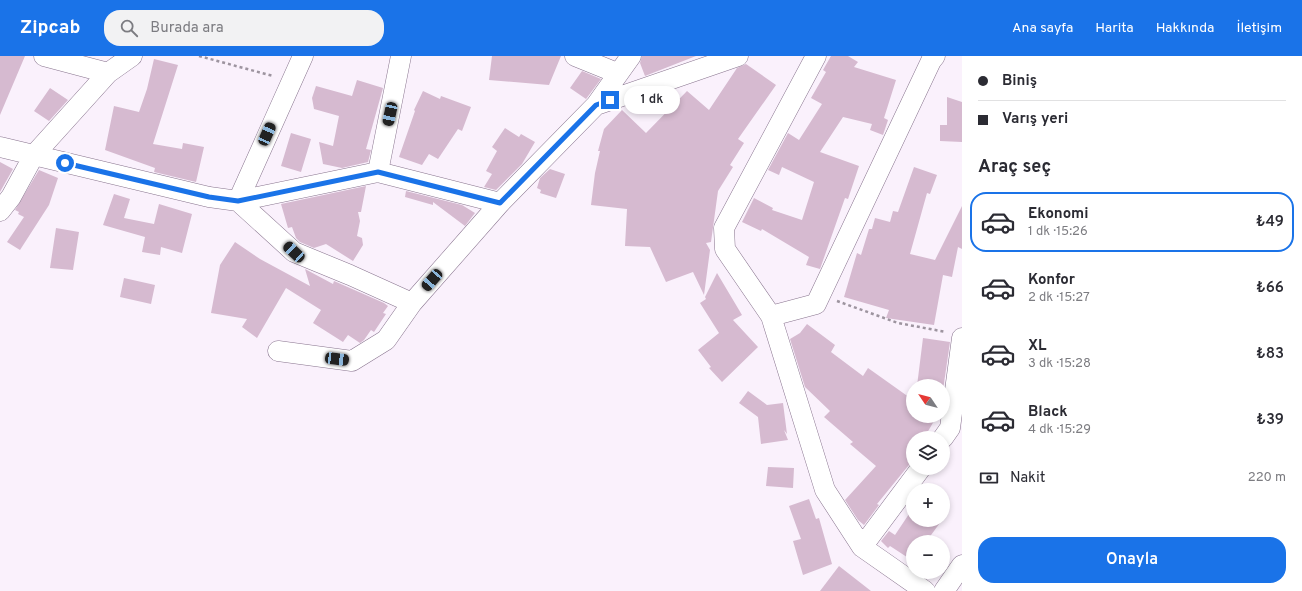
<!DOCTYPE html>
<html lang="tr">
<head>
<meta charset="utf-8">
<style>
  :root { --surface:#fff; --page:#f2f2f3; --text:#2b2b33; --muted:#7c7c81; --line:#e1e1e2; --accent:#1a73e8 }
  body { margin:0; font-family:Overpass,sans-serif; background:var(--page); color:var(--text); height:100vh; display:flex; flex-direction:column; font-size:15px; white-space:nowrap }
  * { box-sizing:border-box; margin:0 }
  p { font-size:13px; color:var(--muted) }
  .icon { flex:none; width:22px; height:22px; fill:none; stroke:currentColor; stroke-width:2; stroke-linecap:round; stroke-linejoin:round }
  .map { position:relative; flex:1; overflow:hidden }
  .details { display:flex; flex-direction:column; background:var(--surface); width:340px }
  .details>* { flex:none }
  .top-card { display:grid; align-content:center; height:88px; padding:0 16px; background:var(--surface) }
  .needle { width:26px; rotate:305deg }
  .buttons { position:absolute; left:906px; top:323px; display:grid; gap:8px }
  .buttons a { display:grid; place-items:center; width:44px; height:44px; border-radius:50%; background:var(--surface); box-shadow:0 2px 6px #0003; font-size:20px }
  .end { position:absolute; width:18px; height:18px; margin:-9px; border:5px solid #1a73e8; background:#fff; box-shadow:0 0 0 2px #fff }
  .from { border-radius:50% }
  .bubble { position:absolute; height:28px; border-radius:14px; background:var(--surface); box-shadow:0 2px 6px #0003; font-size:13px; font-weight:600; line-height:28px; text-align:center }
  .car { position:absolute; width:12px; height:24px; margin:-12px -6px; border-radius:5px; box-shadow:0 0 3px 1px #0007; background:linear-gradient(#222 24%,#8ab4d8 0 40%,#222 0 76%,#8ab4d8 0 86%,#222 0) }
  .top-card b { display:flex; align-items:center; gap:14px; height:38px; font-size:15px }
  .top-card b+b { border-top:1px solid var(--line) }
  .top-card i { width:10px; height:10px; background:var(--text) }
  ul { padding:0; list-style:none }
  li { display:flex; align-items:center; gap:12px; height:60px; margin:0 8px 6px; padding:0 8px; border:2px solid transparent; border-radius:16px }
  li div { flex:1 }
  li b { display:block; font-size:15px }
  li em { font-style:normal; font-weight:600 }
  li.on { border-color:var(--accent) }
  li>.icon { width:36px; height:36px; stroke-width:1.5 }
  h2 { padding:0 16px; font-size:18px; line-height:48px }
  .pay { display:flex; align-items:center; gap:10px; height:44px; padding:0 16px; font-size:15px }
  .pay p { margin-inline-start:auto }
  .action { display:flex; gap:8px; margin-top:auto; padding:8px 16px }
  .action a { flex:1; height:46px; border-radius:16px; background:var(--accent); color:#fff; font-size:16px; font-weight:600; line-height:46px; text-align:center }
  header { display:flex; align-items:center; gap:24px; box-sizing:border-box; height:56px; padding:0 20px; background:var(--accent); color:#fff }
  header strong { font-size:19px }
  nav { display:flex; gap:22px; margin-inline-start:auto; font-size:14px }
  .search { width:280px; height:36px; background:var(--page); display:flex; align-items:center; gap:10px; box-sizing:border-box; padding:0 14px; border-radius:16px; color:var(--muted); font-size:15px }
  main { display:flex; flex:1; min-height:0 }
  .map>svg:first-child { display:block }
  .building { fill:#d6bad0 }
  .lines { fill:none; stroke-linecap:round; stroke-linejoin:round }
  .minor-casing { stroke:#88748e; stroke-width:21 }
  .path { stroke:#9d949f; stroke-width:2.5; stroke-dasharray:3 3; stroke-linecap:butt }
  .minor { stroke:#fff; stroke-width:20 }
  .route { stroke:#1a73e8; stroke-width:5 }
</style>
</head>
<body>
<header>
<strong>Zipcab</strong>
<div class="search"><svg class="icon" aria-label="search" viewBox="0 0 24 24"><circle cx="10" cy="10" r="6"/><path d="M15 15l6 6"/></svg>Burada ara</div>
<nav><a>Ana sayfa</a><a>Harita</a><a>Hakkında</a><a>İletişim</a></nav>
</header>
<main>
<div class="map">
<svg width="962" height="535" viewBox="0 0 962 535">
  <rect width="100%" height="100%" fill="#faf1fc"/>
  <!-- building -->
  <path class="building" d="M0,0H25L0,59Z
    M492,0H561L549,29L489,24Z
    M642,0H696L645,20L640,7Z
    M831,0H848L858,6L854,11L896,24L884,62L888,64L883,79L870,74L872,68L843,61L820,96L859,110L848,143L845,142L820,213L806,209L809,201L762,173L761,175L742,166L754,142L773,152L772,154L802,164L814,126L782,111L779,119L768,114L788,77L799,84L822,48L811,42L826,16L823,14Z
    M154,3L178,9L153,88L182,93L183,87L204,91L196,126L154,116L155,112L105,94L114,50L139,56L147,33Z
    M746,8L776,29L738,83L744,87L730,109L733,111L718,135L711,186L706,187L710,194L704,239L693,216L666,226L650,191L625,190L627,153L591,149L595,117L600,95H598L604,73L622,54L646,77L687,35L709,54L737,12Z
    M582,15L601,23L586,43L570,32Z
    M357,24L383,32L366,93L371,94L368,106L342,112L323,108L319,86L333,90L339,60L314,53L312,42L316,30L352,40Z
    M50,32L68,44L49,65L34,55Z
    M423,35L440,43L441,40L471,51L462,75L458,73L438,103L429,98L422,109L399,101L415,55L414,54Z
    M947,41L962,46V86L940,85V69H947Z
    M505,72L519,81L521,78L535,86L522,108L496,134L484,131L492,118L486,115L497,95L492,91Z
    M291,77L311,83L301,116L281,110Z
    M0,106L13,113L0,136Z
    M914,111L937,119L930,138L927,137L910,198L935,204L962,150V193L958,191L952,221L943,219L934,269L886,262L889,254L844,241L857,197L861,199L869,173H872L875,162L890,166L893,155L898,156Z
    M550,113L565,118L556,142L540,137L541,134L537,132L540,122Z
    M39,114L58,122L49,149L20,194L7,186L24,161L18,158L19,156L15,154Z
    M366,130L361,156H358L360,165L357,180L362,182L363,189L353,205L326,188L314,192L300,186L296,182L292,171L288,172L281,148Z
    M406,135L462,149L475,157L465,170L433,146V149L405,141Z
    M114,138L130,143L124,162L154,168L159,148L192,158L182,197L161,191L160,199L142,196L145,181L103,169Z
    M56,172L79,176L73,214L50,212Z
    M235,186L260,203L310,230L305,213L333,228L334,225L384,247L388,250L383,257L386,258L374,276L371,274L364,284L360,287L348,279L343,286L313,267L321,254L286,232L257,282L242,271L247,263L211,257L220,209Z
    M717,217L742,259L733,264L758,291L722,326L709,312L711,311L698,294L719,277L700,247L706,243L705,241Z
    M124,222L155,229L151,248L120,241Z
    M807,268L835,289L831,296L863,320L868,312L913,344V360H937L924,382H913V404L877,448L879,449L864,469L858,464L845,444L876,410L850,388L853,386L824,361L830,355L805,331L790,283L800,277Z
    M923,282L950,286L943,334V330H917Z
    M748,335L767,349L783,347L787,378L784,374L788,384L761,388L758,361L739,347Z
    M768,411L794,412L793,432L766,430Z
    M809,443L816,463L819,462L832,508L803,519L793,485L801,483L789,450Z
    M909,458L913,460V464H942L926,486H913V505L890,490L888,492L881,485L889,475L895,479Z
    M839,510L871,535H820Z"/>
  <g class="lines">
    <!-- minor casing -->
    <g class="minor-casing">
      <path id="minor" d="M44,0L108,17
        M303,0L238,145L294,196L350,219L412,247
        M575,0L617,17
        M816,0L724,172L725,193L771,260L825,434L862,491L925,535
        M596,49L631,0
        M0,91L209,141L238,145L378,116L500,147
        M378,116L401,0
        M0,155L11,141L34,99L108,17L132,0
        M771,260L816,248L931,5L935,0
        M278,295L352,305L386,284L412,247L500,147L596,49L738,0
        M943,382L950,372L962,282
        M862,491L921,412
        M944,535L962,509"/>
    </g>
    <!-- path -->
    <path class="path" d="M199,0L273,20
      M837,245L898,267L946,276"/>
    <!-- minor -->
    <use href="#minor" class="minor"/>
  </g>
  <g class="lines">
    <!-- route -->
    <path class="route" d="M65,107L209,141L238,145L378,116L500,147L596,49L610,44"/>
  </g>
</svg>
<div class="buttons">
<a><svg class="needle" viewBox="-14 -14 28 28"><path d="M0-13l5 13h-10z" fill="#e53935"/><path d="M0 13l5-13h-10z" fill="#7c7c81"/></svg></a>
<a><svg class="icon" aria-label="layers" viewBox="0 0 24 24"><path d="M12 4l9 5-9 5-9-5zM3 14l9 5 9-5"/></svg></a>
<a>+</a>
<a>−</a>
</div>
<i class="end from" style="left:65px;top:107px"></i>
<i class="end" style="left:610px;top:44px"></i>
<div class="bubble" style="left:624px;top:30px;width:56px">1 dk</div>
<i class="car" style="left:390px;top:58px;rotate:192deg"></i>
<i class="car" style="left:267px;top:78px;rotate:24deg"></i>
<i class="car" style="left:294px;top:196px;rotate:313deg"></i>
<i class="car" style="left:432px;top:224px;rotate:221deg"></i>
<i class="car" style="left:337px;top:303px;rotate:97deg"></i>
</div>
<section class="details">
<div class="top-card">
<b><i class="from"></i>Biniş</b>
<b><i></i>Varış yeri</b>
</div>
<h2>Araç seç</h2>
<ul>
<li class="on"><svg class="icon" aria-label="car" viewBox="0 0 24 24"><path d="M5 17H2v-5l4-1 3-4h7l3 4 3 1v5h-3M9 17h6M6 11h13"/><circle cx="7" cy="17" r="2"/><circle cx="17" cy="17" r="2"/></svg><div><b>Ekonomi</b><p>1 dk · 15:26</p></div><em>₺49</em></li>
<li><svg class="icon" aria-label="car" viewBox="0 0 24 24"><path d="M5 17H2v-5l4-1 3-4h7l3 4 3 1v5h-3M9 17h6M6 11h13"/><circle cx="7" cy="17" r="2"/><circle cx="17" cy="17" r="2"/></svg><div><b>Konfor</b><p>2 dk · 15:27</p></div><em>₺66</em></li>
<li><svg class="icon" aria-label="car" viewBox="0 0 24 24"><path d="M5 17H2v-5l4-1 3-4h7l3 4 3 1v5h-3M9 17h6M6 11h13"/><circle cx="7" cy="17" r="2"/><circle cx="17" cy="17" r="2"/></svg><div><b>XL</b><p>3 dk · 15:28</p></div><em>₺83</em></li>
<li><svg class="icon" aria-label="car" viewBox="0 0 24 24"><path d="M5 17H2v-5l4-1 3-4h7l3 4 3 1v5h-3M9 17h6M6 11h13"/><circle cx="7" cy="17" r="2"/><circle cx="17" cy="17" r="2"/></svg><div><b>Black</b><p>4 dk · 15:29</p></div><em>₺39</em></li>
</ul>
<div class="pay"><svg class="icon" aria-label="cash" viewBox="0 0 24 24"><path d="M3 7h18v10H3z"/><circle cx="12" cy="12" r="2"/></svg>Nakit<p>220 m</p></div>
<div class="action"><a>Onayla</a></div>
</section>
</main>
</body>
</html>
